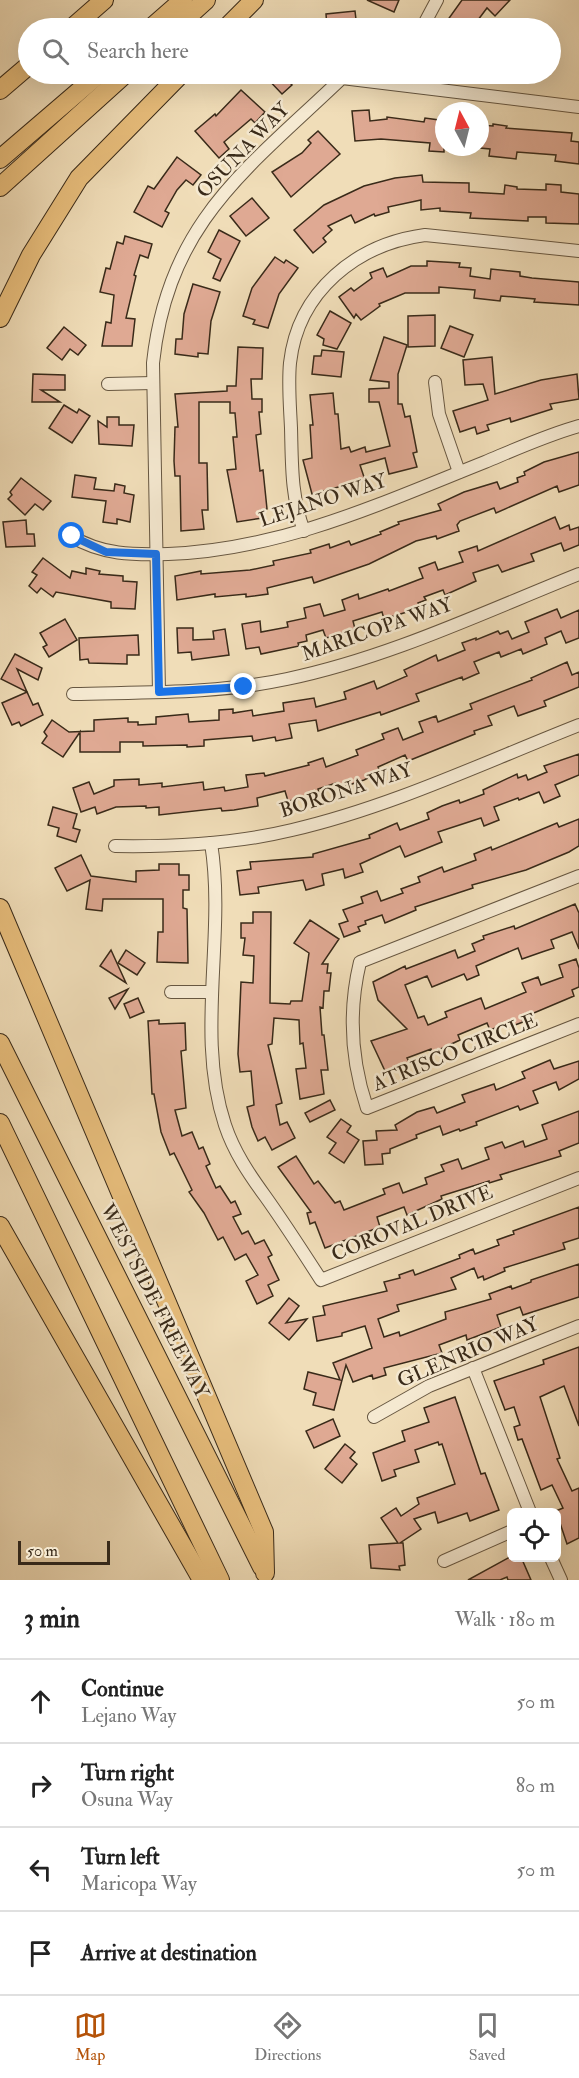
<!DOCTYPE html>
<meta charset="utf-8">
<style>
body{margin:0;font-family:"IM FELL Double Pica",serif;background:#f6f6f6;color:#222}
.controls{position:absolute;right:18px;bottom:18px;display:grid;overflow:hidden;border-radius:9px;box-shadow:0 6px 24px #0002}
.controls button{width:54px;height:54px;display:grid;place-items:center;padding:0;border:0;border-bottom:2px solid #e0e0e0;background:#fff;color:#222;font:30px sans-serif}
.compass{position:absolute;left:435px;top:102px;width:54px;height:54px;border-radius:50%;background:#fff;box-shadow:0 6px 24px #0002;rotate:353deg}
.scale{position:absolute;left:18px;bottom:15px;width:92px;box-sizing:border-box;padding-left:6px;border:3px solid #392a19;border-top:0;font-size:16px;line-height:21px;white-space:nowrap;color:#392a19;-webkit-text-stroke:4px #f5e9d1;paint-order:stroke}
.stop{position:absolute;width:18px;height:18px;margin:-14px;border:4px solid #1a73e8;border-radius:50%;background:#fff}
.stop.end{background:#1a73e8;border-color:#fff;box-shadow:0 2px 6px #0008}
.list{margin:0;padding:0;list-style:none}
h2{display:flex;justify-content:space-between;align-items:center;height:78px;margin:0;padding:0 24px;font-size:26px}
h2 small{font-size:20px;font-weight:400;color:#767676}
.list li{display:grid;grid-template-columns:39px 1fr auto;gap:18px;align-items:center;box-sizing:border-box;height:84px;padding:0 24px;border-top:2px solid #e0e0e0}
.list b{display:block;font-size:22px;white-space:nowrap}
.list p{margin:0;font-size:20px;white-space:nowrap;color:#767676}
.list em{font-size:20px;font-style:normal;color:#767676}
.icon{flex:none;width:33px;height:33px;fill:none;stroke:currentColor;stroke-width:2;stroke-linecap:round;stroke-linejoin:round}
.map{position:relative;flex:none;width:579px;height:1580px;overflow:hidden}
.search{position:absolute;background:#fff;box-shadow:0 6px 24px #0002;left:18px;right:18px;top:18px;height:66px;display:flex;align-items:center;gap:15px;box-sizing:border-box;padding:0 21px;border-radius:33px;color:#767676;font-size:22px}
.sheet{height:414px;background:#fff}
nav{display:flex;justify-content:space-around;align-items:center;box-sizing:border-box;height:84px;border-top:2px solid #e0e0e0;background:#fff;font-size:16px;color:#767676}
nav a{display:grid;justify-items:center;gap:3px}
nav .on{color:#b45309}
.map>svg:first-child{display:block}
</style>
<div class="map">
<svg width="579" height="1580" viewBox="0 0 579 1580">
<rect width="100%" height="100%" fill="#f0ddb8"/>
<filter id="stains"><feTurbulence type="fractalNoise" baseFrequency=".00333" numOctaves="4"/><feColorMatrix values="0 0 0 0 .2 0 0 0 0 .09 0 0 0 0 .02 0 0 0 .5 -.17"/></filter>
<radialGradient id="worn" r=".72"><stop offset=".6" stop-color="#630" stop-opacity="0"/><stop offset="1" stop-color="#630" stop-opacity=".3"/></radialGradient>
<g fill="#dfa993" stroke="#392a19" stroke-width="1.5">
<path d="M367 0H399L394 12Z"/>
<path d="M462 0H510L495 16 487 8 472 28H458L447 21Z"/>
<path d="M355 11 357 28H327L326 14Z"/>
<path d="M263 74H282L292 85 282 94Z"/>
<path d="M241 90 265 112 255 123 251 119 224 142 229 149 219 158 195 131 215 114 216 116Z"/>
<path d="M369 110 370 121 387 119V117L424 122 425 118 439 120V123L444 124V152L429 151 430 143 381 139 355 141 352 111Z"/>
<path d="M493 124 507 126 506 128 572 133 571 141 579 142V164L555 161 556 155 517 152 516 159 489 156 490 149 480 148V125L493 126Z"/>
<path d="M318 131 340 154 291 197 272 172 302 153 311 143 308 140Z"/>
<path d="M177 157 201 175 193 185 186 180 177 190 165 211 169 213 162 227 134 212 148 186 154 189Z"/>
<path d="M422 175 423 182 469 183V192L504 194 505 185 517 187V189L546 190V184L561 185V192L579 194V224L546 223V217H528V221L470 218 471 213 440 211V208L421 210V200L388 207 389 212 375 216 374 214 355 223 351 215 328 226 332 230 323 238 326 242 313 253 294 230 324 205 364 186 395 178Z"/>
<path d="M252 198 269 218 246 236 230 216Z"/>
<path d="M219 230 240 241 220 281 213 278 221 259 208 252Z"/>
<path d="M125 236 152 244 148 258 140 255 134 275 136 276 126 318 135 319 132 346H102L106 322 111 323 114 295 100 292 106 268 110 269 117 242 123 244Z"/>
<path d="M275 257 284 263 286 260 298 268 279 294 268 328 253 324 255 320 243 316 252 288Z"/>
<path d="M427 261 460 263 459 267 471 268 470 276 490 279 491 269 520 272V276L532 278 579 282V305L534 302 535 299 501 296 500 301 474 298 475 290 439 287V293H405L379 304 380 306 361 320 356 314 354 318 339 297 351 288 354 291 372 278 370 273 383 268 387 277 411 266H427Z"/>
<path d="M193 284 220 292 211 321 208 354 198 353V357L175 354 176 339H182L184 314Z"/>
<path d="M330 311 351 323 337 349 323 345 324 339 317 335Z"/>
<path d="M435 315V346L408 347V316Z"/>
<path d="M450 326 473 335 464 357 441 348Z"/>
<path d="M64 327 86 345 78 355 70 349 62 360 47 348Z"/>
<path d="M384 337 407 345 398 374V404H402L405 417 410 416 417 452 413 453 417 467 389 474 385 458 360 465 365 480 312 494 303 460 312 458 310 425H313L310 395 333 393 335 414H338L341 449 349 447 351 452 365 447 366 452 390 446 379 402H369V389L389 388V382L370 380Z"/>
<path d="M238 347 263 348 262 379H251L252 399H262V412H259L261 434 256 435 260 471 263 470 267 509 261 510 262 518 237 522 227 470 236 469 233 437H237L235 413H230V402H199V463H207L208 510H202L204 529 181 531 180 476H175L174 461 175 427H178L175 394 227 391V386H236Z"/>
<path d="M322 350 344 352 341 377 312 374 314 356H321Z"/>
<path d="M492 357 495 394 541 380 577 374 579 399 550 404 552 409 511 422 510 418 487 425 489 430 477 434 475 427 460 432 453 411 488 400 483 384 465 385 463 360Z"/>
<path d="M33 374 65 375V390H41L60 402H32Z"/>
<path d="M64 405 77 413 79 409 90 416 72 443 49 428Z"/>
<path d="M107 417H119V425H134L132 446 99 444 98 421 107 427Z"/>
<path d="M579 452V485L559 492 557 486 496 513 494 508 460 521 457 525 459 531 437 539 436 536 416 541 369 564 314 583 312 577 267 588 268 594 246 597V594L215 597V594L177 600 175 576 201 571V574L250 570 274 565 273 561 311 553 310 550 329 544 330 548 349 541 351 545 381 534 380 532 399 524 398 522 441 510 438 504 464 492 497 482 500 489 518 482 517 478 525 475 524 472 544 462Z"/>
<path d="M75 475 96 478 94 489 114 491 115 484 125 486 124 493 134 495 130 522 117 519V524L103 522 106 501 72 497Z"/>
<path d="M21 478 51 501 43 510 35 504 25 515 8 499 12 495 10 492Z"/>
<path d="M555 517 560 529 569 525 570 530 579 527V545L564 551 561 543 531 554 534 561 522 565 502 572 498 565 473 573 476 581 445 595 443 590 424 597 426 600 418 603 420 608 384 619 382 612 353 621 355 629 343 633 326 638 323 630 306 635 307 641 298 643 299 646 261 654 259 647 246 649 242 624 260 621 261 632 288 627 287 622 306 618 304 608 320 604 324 616 345 610 342 600 358 594 359 599 388 589 389 591 423 578 419 568 435 562 438 570 463 562 459 552 477 546 478 551Z"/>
<path d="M26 520 27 534H34L35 546 6 547 3 522Z"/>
<path d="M43 558 70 578 72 571 86 574V568L100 571 99 574 123 576V581L137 582 135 609 111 608V602L56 592 53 597 41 588 37 593 29 586 37 575 32 572Z"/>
<path d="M557 609 561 618 579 610V638L566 643 561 631 545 638 547 644 523 654 521 649 501 657 499 652 474 662 479 673 463 680 462 677 416 694 419 701 381 715 380 712 318 731 316 720 289 724 292 738 276 741 275 737 253 741 252 736 204 740V746L187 747V745L143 746V742H120V752H80V732L63 757 42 743 47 736 44 732 52 720 69 732 94 731V720L128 718V722H138V725L156 724V717L188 714 189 722 219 720V710L233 709V713L252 710 253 716 284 711 283 703 314 698 316 707 346 699 344 692 374 681 377 689 407 676 404 670 436 655 438 661 465 650 462 643 476 638V640L498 631 500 634 508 631 512 639 529 632 525 622Z"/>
<path d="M65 619 77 640 49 657 43 647 47 645 40 633Z"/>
<path d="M177 628H193V640L214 639 213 631 225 629 229 655 192 660 191 652 178 653Z"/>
<path d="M138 635 139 655H127V664L89 663 88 659 80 660 79 638Z"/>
<path d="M15 654 42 668 38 680 17 669 27 692 1 679Z"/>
<path d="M567 662 572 675 579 672V687L544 701 546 706 518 716 514 706 488 716 492 725 474 731 475 734 408 761 405 755 378 767 380 772 364 780 346 786 345 783 337 786 336 783 318 789 319 794 307 798 288 801 285 791 257 798 258 806 234 810 222 811 221 808 159 815V807L146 808V806L116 807 97 814 95 807 81 812 73 788 89 782 94 794 114 786V780L139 779V785L162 783V787L203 782 204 790 224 787 225 791 248 787 246 775 264 773 265 776 309 765 308 763 323 758 326 767 358 755 356 750 384 739 382 734 398 728 403 740 423 732 419 722 436 716 438 722 472 709 470 704 532 680 531 678Z"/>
<path d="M27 692 33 705 38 703 43 715 21 726 19 722 12 725 2 703Z"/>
<path d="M579 754V775L555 785 560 796 544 803 539 792 519 800 518 798 494 807 499 820 484 826 481 818 438 832 442 842 405 857 400 846 360 864 363 872 345 878 343 869 322 874 324 885 306 890 303 880 258 887 259 893 240 895 237 871 251 869 250 862 313 857V854L370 838 369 835 397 823 400 830 429 819 427 813 442 806 459 800 460 803 484 794 483 790 517 774 518 778 526 775 528 780 547 772 544 766Z"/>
<path d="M53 807 77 814 73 828 80 830 76 842 57 836 59 828 48 825Z"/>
<path d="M579 819V846L569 852 526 870 472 885 473 888 415 907 416 910 385 923 382 915 365 921 366 924 358 927 360 931 344 937 339 924 348 921 343 910 363 903 361 897 377 891 381 901 403 893 401 889 420 882 418 877 442 867 444 872 476 860 474 854 491 847 492 850 557 823 559 827Z"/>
<path d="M81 855 91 876 136 882V871L159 870V864H179V875H189V890H183V908L187 909 188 963 157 962 158 932H163V899H103L102 911 86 909 90 880 67 891 55 868Z"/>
<path d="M575 904 579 913V949L572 932 551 940 554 948 542 952 522 959 518 948 476 966 479 975 467 980 464 974 432 987 427 976 405 985 418 1018 424 1016 428 1025 447 1017 445 1012 481 998 485 1009 526 992 522 983 538 977 541 985 563 977 559 965 576 959 579 968V987L572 990 574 996 522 1018 523 1022 507 1028 506 1024 490 1030 487 1023 458 1035 460 1040 432 1053 431 1049 407 1058 410 1064 386 1073 371 1041 407 1029 378 1000 373 982 405 966 406 969 455 950 458 958 475 951 472 944 484 939 483 936 514 926 515 929Z"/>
<path d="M253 912H271L270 1003 290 1004 291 1001H302L309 953 294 943 310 920 339 939 322 964H328L327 973H331L329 991H324L323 1008 320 1007 322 1035H324L328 1070H321L324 1094 300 1099 296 1069 306 1068 303 1043 300 1044 299 1020 274 1018 272 1044 268 1045 282 1103 276 1105 280 1125 287 1122 295 1138 272 1150 265 1137 258 1141 252 1127 247 1107 254 1105 251 1071 240 1072 238 1054 241 982 253 983 254 956 243 955 245 938H241V923H253Z"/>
<path d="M111 950 126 983 100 966Z"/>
<path d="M126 950 145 963 137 975 118 963Z"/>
<path d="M128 989 115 1009 109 998Z"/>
<path d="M138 998 144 1012 130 1018 124 1004Z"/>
<path d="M159 1020V1024L185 1023 186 1050 181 1051 186 1108 175 1110 182 1136 192 1132 199 1149 203 1147 210 1164 206 1166 216 1188 220 1186 231 1203 235 1201 241 1214 233 1217 242 1234 248 1231 255 1244 264 1240 272 1255 268 1257 279 1280 268 1285 273 1296 257 1304 246 1281 258 1275 246 1254 235 1260 223 1237 218 1240 204 1213 189 1192 192 1190 174 1153 170 1155 161 1132 154 1094H152L148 1021Z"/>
<path d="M550 1060 554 1069 579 1061V1079L559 1090 556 1082 533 1091 538 1103 520 1110 518 1106 476 1122 477 1125 460 1131 459 1129 443 1135 440 1126 416 1135 417 1138 390 1149V1153L382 1154 383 1164 365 1165 363 1141 377 1140 376 1131 397 1130 395 1125 417 1112 434 1107 437 1113 465 1102 462 1095 494 1084 496 1090 525 1078 522 1072Z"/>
<path d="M330 1100 335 1110 310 1122 305 1113Z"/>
<path d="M579 1111V1143L559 1151 561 1156 500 1175 502 1179 489 1183V1181L441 1196 442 1199 407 1215 404 1207 377 1217 380 1227 325 1248 315 1222 310 1224 307 1213 311 1212 278 1167 296 1156 314 1184 318 1181 335 1203 340 1201 344 1210 385 1194 383 1189 399 1183 403 1193 427 1184 425 1178 444 1171 441 1165 458 1159 462 1169 489 1159 485 1148 502 1142 505 1148 523 1141 525 1147 547 1139 542 1125Z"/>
<path d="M341 1119 351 1126 347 1132 359 1140 344 1163 329 1153 336 1143 327 1137Z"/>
<path d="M579 1207V1238L563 1243 565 1249 504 1268 505 1271 484 1280 483 1276 478 1278 474 1268 451 1278 456 1289 397 1305 399 1311 378 1319 384 1337 399 1332 400 1336 446 1319 445 1312 491 1299 489 1294 511 1286 512 1289 531 1282V1280L579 1264V1297L523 1315 520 1307 497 1315 501 1327 467 1340 466 1335 439 1345 442 1353 384 1368 386 1375 373 1379 372 1375 353 1382 346 1365 334 1410 313 1405 316 1393 304 1389 308 1372 340 1380 333 1363 372 1348 365 1326 342 1333V1336L317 1341 313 1317 325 1315 323 1306 387 1291 384 1282 400 1278 399 1275 413 1270 415 1275 460 1258 459 1255 473 1249 475 1254 499 1245 497 1240 514 1234 513 1231Z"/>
<path d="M289 1298 299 1306 286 1323 307 1319 289 1340 269 1323Z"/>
<path d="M579 1347V1426L564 1386 540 1397 560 1458 557 1459 572 1491 579 1488V1538L567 1544 556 1511 563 1508 552 1485 541 1490 522 1439 518 1440 514 1427 520 1425 514 1407 505 1410 494 1381 544 1364 543 1360Z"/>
<path d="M455 1397 481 1474 485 1473 499 1510 470 1521 467 1513 438 1523 435 1512 414 1519 421 1529 400 1543H403L405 1565 399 1566 400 1570 371 1568 369 1545 398 1543 381 1518 396 1508 401 1516 419 1504 417 1498 455 1484 442 1444 439 1445 438 1442 415 1450 419 1462 394 1470 396 1476 382 1481 373 1453 405 1441 402 1431 429 1422 424 1408Z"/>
<path d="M333 1419 340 1436 314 1448 306 1431Z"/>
<path d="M345 1444 355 1452 350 1458 357 1464 342 1483 325 1469Z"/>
<path d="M510 1557H521L531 1580H508L507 1577 500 1580H468Z"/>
</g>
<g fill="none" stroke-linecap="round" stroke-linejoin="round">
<g stroke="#675741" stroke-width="14">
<g id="minor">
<path d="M422 28 437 0"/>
<path d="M411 86 413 74"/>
<path d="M435 382 439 414 459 472"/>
<path d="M108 384 153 383"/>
<path d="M304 531C291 497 292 464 291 428 290 406 288 384 290 363 298 291 357 244 425 235L579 251"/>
<path d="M71 536C102 555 133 555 168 554 281 550 382 503 485 462 516 449 547 435 579 426"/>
<path d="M159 692 153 363C168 222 247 169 342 78L579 107"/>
<path d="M73 694C144 692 217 694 287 679 388 658 484 612 579 574"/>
<path d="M211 843C226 936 195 1034 225 1125 234 1152 249 1174 265 1196 285 1224 303 1252 321 1280L579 1178"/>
<path d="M115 846C175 847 234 844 292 830 391 807 485 762 579 725"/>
<path d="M579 876 360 962C348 1012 351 1060 367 1108L579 1024"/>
<path d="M171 992H210"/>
<path d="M473 1368 530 1512"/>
<path d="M374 1417 429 1386 579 1326"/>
<path d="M551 1558 561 1580"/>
<path d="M444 1561 512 1531"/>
</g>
</g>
<g stroke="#392a19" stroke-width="20">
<g id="highway">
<path d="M72 28 104 0"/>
<path d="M151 28 183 0"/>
<path d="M175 28 206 0"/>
<path d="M226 28 254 0"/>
<path d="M0 90 28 66"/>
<path d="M0 159 99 74"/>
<path d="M0 187 125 74"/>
<path d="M0 318 31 255 79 178 181 74"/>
<path d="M0 908 264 1532 265 1573"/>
<path d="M0 1043 262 1567"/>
<path d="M0 1123 220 1580"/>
<path d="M0 1226 202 1580"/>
</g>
</g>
<use href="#minor" stroke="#f5e9d1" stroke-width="12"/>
<use href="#highway" stroke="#e8be7c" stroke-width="18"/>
</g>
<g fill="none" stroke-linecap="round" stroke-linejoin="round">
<path stroke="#1a73e8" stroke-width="8" d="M72 536 106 552 156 554 159 692 244 687"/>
</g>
<g text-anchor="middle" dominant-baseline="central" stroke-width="5" stroke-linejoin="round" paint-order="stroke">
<g font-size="20" fill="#392a19" stroke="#f5e9d1">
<text transform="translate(243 150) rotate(-46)">OSUNA WAY</text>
<text transform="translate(323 500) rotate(-18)">LEJANO WAY</text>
<text transform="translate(377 629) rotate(-19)">MARICOPA WAY</text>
<text transform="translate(346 790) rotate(-18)">BORONA WAY</text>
<text transform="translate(455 1052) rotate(-22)">ATRISCO CIRCLE</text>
<text transform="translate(412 1223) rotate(-22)">COROVAL DRIVE</text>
<text transform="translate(155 1301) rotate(63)">WESTSIDE FREEWAY</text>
<text transform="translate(468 1352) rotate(-23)">GLENRIO WAY</text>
</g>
</g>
<rect width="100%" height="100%" filter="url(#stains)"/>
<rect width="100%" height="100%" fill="url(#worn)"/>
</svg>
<div class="controls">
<button><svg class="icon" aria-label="locate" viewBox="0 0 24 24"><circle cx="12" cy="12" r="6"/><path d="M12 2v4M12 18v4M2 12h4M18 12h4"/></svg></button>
</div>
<svg class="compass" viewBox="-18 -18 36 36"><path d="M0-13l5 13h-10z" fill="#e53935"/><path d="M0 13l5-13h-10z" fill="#767676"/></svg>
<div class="scale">50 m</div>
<div class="stop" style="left:72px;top:536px"></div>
<div class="stop end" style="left:244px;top:687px"></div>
<div class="search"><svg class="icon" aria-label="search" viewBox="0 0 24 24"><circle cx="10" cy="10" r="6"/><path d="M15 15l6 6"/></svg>Search here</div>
</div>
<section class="sheet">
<h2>3 min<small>Walk · 180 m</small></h2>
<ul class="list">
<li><svg class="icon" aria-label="ahead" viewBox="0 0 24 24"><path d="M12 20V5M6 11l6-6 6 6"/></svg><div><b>Continue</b><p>Lejano Way</p></div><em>50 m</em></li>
<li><svg class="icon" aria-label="right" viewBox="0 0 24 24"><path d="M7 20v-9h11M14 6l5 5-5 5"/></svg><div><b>Turn right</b><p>Osuna Way</p></div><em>80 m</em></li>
<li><svg class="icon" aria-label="left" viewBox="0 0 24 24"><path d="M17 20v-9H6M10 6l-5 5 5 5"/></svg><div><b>Turn left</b><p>Maricopa Way</p></div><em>50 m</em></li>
<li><svg class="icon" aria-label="arrive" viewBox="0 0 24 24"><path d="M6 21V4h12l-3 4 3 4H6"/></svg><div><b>Arrive at destination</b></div></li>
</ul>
</section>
<nav>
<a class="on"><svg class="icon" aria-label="map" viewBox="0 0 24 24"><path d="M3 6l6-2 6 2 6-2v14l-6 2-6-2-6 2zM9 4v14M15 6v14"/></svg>Map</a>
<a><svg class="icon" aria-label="directions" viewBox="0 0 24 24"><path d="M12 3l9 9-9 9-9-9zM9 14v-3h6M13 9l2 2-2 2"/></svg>Directions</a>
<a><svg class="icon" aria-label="saved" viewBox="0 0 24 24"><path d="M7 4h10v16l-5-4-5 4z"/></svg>Saved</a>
</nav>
